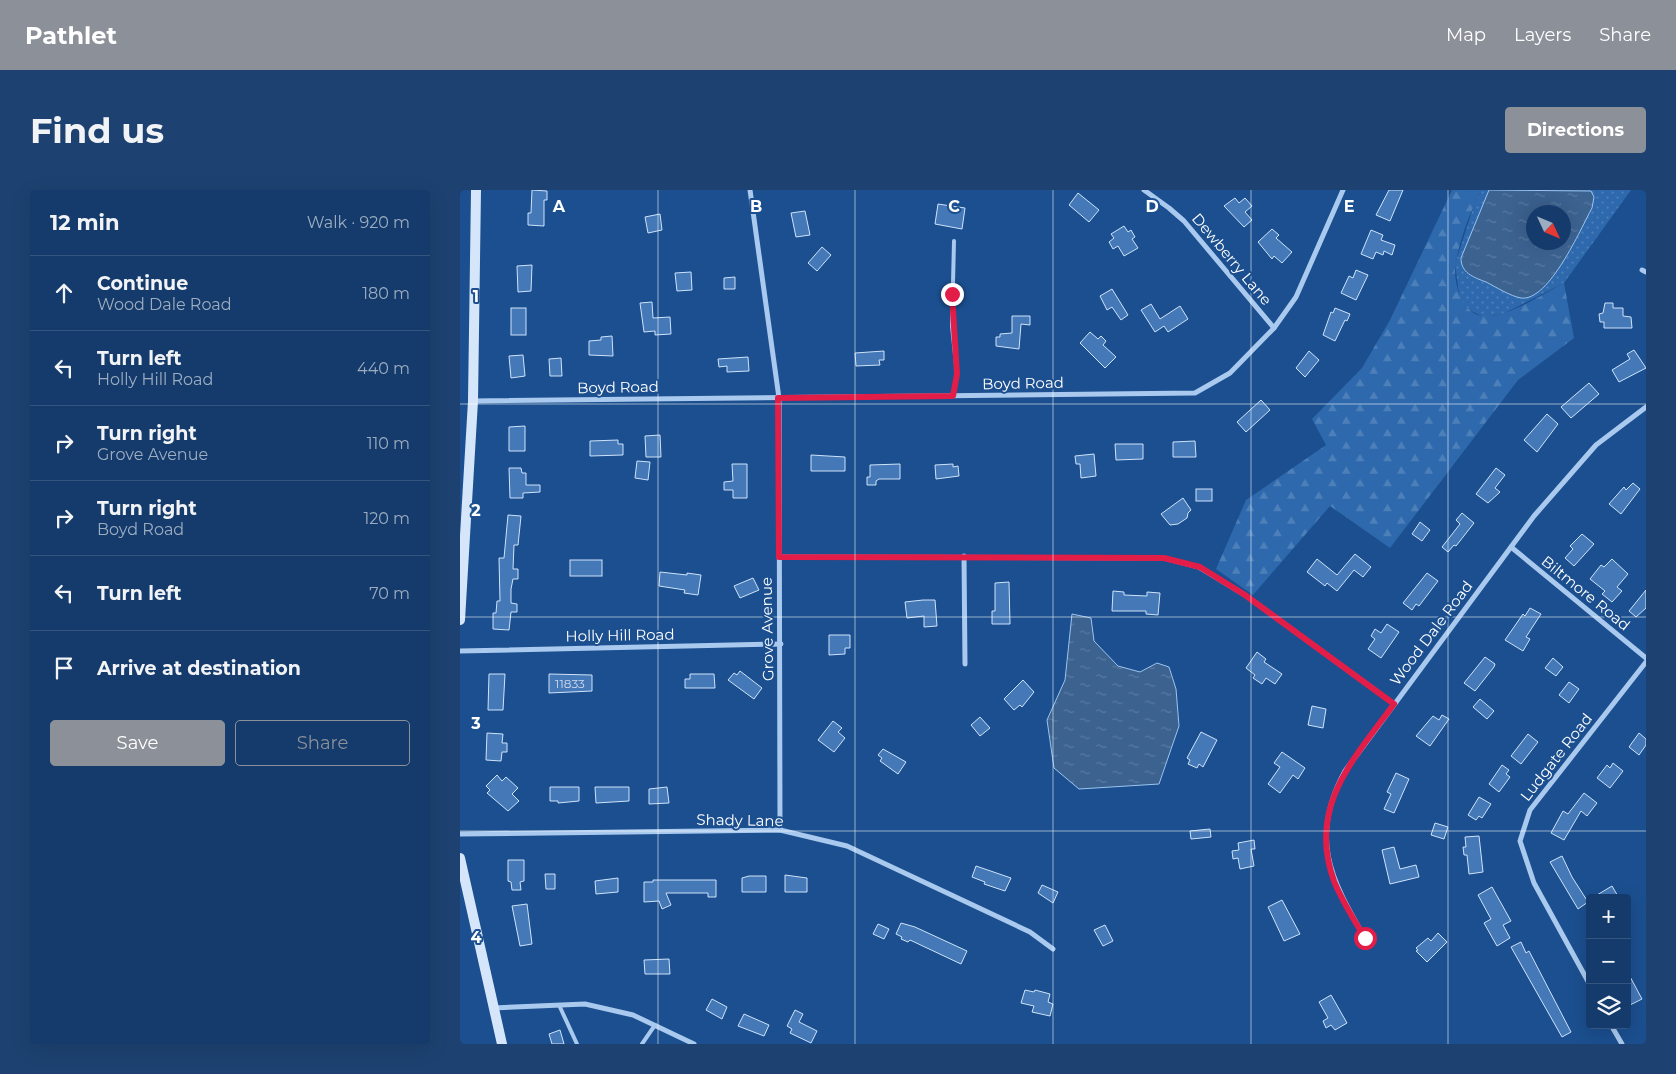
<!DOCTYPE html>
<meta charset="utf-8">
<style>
body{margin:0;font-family:Montserrat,sans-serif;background:#1d4271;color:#f1f3f6}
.controls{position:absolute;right:15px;bottom:15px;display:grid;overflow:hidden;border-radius:5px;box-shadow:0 5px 20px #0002}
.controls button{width:45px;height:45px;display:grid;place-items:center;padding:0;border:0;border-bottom:1px solid #33557e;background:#143b6b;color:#f1f3f6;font:25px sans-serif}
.compass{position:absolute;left:1066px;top:15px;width:45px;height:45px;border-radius:50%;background:#143b6b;box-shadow:0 5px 20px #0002;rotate:134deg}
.stop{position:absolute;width:15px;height:15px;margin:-11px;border:4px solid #e11d48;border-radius:50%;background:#fff}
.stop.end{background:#e11d48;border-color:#fff;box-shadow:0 1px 5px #0008}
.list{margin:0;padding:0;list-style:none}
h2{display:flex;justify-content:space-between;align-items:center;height:65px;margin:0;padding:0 20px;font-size:21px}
h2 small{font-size:16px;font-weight:400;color:#9dadc1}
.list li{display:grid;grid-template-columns:32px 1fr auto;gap:15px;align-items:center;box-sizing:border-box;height:75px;padding:0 20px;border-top:1px solid #33557e}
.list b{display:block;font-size:19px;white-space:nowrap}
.list p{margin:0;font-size:16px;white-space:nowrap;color:#9dadc1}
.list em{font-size:16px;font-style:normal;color:#9dadc1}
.actions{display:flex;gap:10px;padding:15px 20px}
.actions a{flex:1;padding:11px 0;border:1px solid #8c9099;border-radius:5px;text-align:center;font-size:18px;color:#8c9099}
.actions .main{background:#8c9099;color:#fff}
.icon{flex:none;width:28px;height:28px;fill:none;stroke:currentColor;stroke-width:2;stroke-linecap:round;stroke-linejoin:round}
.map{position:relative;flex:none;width:1186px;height:854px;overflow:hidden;border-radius:5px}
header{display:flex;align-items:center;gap:30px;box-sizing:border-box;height:70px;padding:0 25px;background:#8c9099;color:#fff}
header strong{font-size:24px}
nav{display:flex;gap:28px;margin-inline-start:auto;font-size:18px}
.intro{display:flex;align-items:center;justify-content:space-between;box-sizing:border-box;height:120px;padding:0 30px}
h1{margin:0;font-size:35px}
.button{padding:12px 22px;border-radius:5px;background:#8c9099;color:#fff;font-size:18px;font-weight:700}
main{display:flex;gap:30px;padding:0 30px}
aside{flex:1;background:#143b6b;border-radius:5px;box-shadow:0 5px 20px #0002}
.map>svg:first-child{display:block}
</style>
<header>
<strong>Pathlet</strong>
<nav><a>Map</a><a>Layers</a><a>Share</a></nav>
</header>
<div class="intro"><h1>Find us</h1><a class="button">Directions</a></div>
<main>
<aside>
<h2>12 min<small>Walk · 920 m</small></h2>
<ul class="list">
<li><svg class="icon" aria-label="ahead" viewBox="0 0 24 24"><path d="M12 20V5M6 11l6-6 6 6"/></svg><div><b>Continue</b><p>Wood Dale Road</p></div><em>180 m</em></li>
<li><svg class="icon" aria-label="left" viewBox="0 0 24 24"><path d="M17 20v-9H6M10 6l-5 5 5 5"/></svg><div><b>Turn left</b><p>Holly Hill Road</p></div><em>440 m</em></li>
<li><svg class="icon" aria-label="right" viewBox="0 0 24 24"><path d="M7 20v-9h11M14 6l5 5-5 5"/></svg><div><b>Turn right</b><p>Grove Avenue</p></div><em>110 m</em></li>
<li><svg class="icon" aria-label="right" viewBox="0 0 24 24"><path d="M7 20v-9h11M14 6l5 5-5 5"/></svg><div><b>Turn right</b><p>Boyd Road</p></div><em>120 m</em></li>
<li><svg class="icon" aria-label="left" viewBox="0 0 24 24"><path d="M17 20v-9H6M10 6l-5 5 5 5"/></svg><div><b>Turn left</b></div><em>70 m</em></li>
<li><svg class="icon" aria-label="arrive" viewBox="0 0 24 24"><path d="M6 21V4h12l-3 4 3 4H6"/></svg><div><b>Arrive at destination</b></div></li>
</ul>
<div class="actions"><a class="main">Save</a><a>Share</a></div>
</aside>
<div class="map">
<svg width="1186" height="854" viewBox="0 0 1186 854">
<defs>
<pattern id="grass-dots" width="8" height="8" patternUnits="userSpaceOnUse" patternTransform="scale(1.25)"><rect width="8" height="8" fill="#2e69ad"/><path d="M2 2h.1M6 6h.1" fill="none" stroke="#4d80b9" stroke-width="1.8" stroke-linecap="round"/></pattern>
<pattern id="forest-firs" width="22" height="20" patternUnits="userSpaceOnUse" patternTransform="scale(1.25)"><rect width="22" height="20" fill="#2e69ad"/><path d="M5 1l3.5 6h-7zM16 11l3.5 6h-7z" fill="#4d80b9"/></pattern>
<pattern id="water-ripples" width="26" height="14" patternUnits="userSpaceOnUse" patternTransform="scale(1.25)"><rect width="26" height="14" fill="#3c6290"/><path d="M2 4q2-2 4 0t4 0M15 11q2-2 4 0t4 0" fill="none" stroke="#597aa1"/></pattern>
</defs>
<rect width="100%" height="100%" fill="#1b4f8f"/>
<path fill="url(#grass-dots)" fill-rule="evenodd" d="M1022 0H1171L1104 93 1043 124 1023 127 1008 119 1000 110 995 74 1014 15ZM1074 22H1104V52H1074Z"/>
<path fill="url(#forest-firs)" d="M992 0H1022C1010 21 1001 47 996 71 992 90 1001 125 1024 126 1047 128 1083 104 1104 93L1114 148 1058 190 930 358 870 316 793 405 756 379 786 310 866 255 852 229 902 178 930 130Z"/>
<g fill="url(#water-ripples)" stroke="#9cc4f0" fill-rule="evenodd">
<path d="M1029 0 1131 1 1134 7 1132 18C1121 38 1089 112 1061 108 1050 106 1036 97 1026 92 1013 87 1001 83 1001 68ZM1074 22H1104V52H1074Z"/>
<path d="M612 424 631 428 634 451 658 476 680 482 697 473 709 477 716 499 719 536 699 594 619 599 594 578 587 530 605 490Z"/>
</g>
<g fill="#4478b7" stroke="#cfe3fa">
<path d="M72 0 87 1V10H84V36L68 35V23H71Z"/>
<path d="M929 0H943L930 31 916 25Z"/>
<path d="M618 3 639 20 629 32 609 15Z"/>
<path d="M775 8 779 13 785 8 792 16 785 22 792 30 784 37 764 16Z"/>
<path d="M478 14 505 18 502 39 475 34Z"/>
<path d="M345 21 350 45 336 47 331 23Z"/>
<path d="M200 24 202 40 188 43 185 27Z"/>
<path d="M664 36 668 42 671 40 675 47 672 49 678 58 664 66 658 56 653 59 649 52 654 48 651 44Z"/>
<path d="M812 39 819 45 816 48 832 62 822 73 814 66 812 69 798 52Z"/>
<path d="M911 40 923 45 921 50 935 55 932 65 924 61 923 65 916 62 913 69 901 64Z"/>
<path d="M362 57 371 65 357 81 348 73Z"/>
<path d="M72 75 71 101 58 102 57 76Z"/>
<path d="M896 80 908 85 896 110 881 103 889 86 893 88Z"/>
<path d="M231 82 232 100 217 101 215 83Z"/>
<path d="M275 87V99H264V88Z"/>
<path d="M652 99 668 125 661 130 652 117 647 120 640 106Z"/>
<path d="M192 112 193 128 210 127 211 144 195 145V141L184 142 180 113Z"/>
<path d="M1145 113H1153V118H1163V126L1171 127 1172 138H1144V132H1140L1139 124 1143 123Z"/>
<path d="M691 114 700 129 720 116 728 129 708 142 704 136 695 142 681 120Z"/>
<rect x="51" y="118" width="15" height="27"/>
<path d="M875 118 890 124 887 131 885 130 875 151 863 145 871 122 873 123Z"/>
<path d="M552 126H570V135L561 134 559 159 536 156V147H540V144L552 143Z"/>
<path d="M630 142 638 149 641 146 646 151 643 155 656 167 645 178 620 153Z"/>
<path d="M152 146 153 166 129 165V151L141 150V147Z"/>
<path d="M1174 160 1186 178 1159 192 1152 180 1170 169 1167 164Z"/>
<path d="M424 161V170H419L420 175 396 176 395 163Z"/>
<path d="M849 161 859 170 845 187 836 178Z"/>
<path d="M63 165 65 186 51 188 49 166Z"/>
<path d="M288 167 289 181 267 182V176L259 177 258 169Z"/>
<path d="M101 168 102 186H90L89 169Z"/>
<path d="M1129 193 1139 204 1111 228 1101 217Z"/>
<path d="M801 210 810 220 786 242 777 232Z"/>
<path d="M1087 224 1098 234 1077 262 1064 250Z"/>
<path d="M65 236V261H49V237Z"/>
<path d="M200 245 201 267H186L185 246Z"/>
<path d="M158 250V254H163V265L130 266V251Z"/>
<path d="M735 251 736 267H713V252Z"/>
<path d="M655 254H683V269L656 270Z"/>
<path d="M634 264 636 286 621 288 620 274H616L615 266Z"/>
<path d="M351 265 385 267V281H351Z"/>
<path d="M177 271 190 272 188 290 175 288Z"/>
<path d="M272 274H287V308H273V300H264V292L273 291Z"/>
<path d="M440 274V289H419L416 291V295H407V287H410V275Z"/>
<path d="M493 274V277L498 276 499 286 476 289 475 275Z"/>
<path d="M49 278H61L62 283H66V295H80V302L63 303V308H50Z"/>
<path d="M1036 278 1045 285 1035 298 1040 302 1028 313 1016 304Z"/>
<path d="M1173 293 1180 299 1161 324 1149 314 1164 297 1166 300Z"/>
<rect x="736" y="299" width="16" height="12"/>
<path d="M723 308 731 320 728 323 727 328 718 334 710 335 701 324Z"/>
<path d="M1002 323 1014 333 996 356 994 355 988 362 982 357 1000 334 996 330Z"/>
<path d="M48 325 61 326 58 355H54L53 379H58V389H53L51 399V413L57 414V422H51L49 440 33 439V423H36L37 411H40L39 368H44Z"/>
<path d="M960 332 970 340 962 351 952 344Z"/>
<path d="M1122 344 1134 354 1114 376 1105 368 1113 359 1110 356Z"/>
<path d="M895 364 911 377 903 387 894 380 877 401 867 393 865 396 847 382 857 369 877 385Z"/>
<path d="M1152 369 1168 384 1157 397 1162 401 1152 412 1142 404 1145 401 1130 389 1141 375 1144 377Z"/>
<rect x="110" y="370" width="32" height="16"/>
<path d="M200 382 227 385V383L241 385 238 405 224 403 225 400 199 396Z"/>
<path d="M967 383 978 391 959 416 956 414 952 420 943 413Z"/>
<path d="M293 388 299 400 280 408 274 396Z"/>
<path d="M549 392 550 434H532V421H535V393Z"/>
<path d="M1186 400V418L1176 427 1169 421Z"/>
<path d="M653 401 664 402V405L687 406V402L700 403 698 425 686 424V421H652Z"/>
<path d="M463 410H475L477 436 464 437V426L447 428 445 412Z"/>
<path d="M1070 418 1081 424 1066 447 1070 449 1063 461 1045 450 1063 424 1065 426Z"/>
<path d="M927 434 939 442 921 468 908 459 915 449 911 446 915 439 921 443Z"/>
<path d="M369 445H390V458H385V464L369 465Z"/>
<path d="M797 462 806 469 804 472 822 484 815 494 806 488 802 494 793 488 795 485 786 478Z"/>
<path d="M1025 467 1035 474 1034 477 1015 501 1004 493Z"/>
<path d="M1093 468 1103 477 1096 486 1085 478Z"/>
<path d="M280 481 302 498 294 509 268 490 274 483 277 485Z"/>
<path d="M29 484H45L43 520H28Z"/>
<path d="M89 484 132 485V501L89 503Z"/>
<path d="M230 484H254L255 498H225V489H230Z"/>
<path d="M563 490 574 502 562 517 560 515 554 520 544 509Z"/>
<path d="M1109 492 1119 499 1109 513 1099 505Z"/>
<path d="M1020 509 1034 521 1027 529 1013 517Z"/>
<path d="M852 516 866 519 863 538 848 535Z"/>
<path d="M982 525 989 529 970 556 956 546 973 526 979 530Z"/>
<path d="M520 527 530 538 520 546 511 535Z"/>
<path d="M373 531 382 538 378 542 385 548 374 562 358 550Z"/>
<path d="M741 542 757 550 743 577 739 574 737 578 728 574 730 570 727 568Z"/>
<path d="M27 543 43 544 42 553H47V562H42L41 571 26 570Z"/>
<path d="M1179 543 1186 549V555L1179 565 1169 557Z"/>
<path d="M1068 544 1078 552 1061 574 1051 566Z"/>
<path d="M423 559 446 572 438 584 420 571 422 568 418 565Z"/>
<path d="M822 562 845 578 838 589 833 585 820 603 808 594 820 577 814 573Z"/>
<path d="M1153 573 1163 581 1150 598 1137 588 1147 575 1150 578Z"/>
<path d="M1042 575 1049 580 1046 584 1050 587 1039 602 1029 594Z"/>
<path d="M936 583 949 589 934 623 924 619 931 604 927 602Z"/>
<path d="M37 585 42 591 46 587 58 598 52 604 59 611 48 621 27 603 30 600 26 596Z"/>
<path d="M90 597H119V611L98 613V611H90Z"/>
<path d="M135 597H169V611L136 613Z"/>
<path d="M207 597 209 613 189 614V599Z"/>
<path d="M1124 603 1137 613 1127 626 1121 621 1104 650 1091 643 1103 621 1108 624Z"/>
<path d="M1019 607 1031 614 1022 628 1019 626 1016 630 1008 625Z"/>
<path d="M975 633 988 637 984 649 971 645Z"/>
<path d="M750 639 751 647 731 649 730 641Z"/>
<path d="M1019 646 1023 682 1009 684 1007 665H1004L1003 657H1006L1005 647Z"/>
<path d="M794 650 795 659H791L794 676 780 679 778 668 773 669 772 661 779 660 778 653Z"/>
<path d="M934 657 940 679 956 675 959 687 930 694 922 660Z"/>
<path d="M1102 666 1112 687 1128 712 1118 719 1090 672Z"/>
<path d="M48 670H64V691L60 692 61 700H52L51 692 48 691Z"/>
<path d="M516 676 551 688 545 701 524 694 525 692 512 687Z"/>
<path d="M85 684H95V699H86Z"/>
<path d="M325 685 347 688V702H325Z"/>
<path d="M289 686H306V702H282V688Z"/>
<path d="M158 688V702L136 704 135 691Z"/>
<path d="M193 690H256V707H248V703H206L211 715 202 719 199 711 184 712V692H193Z"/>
<path d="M582 695 598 702 593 713 578 703Z"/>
<path d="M1152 696 1159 708H1132Z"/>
<path d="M1032 697 1051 731 1043 735 1050 748 1037 756 1024 733 1031 729 1018 705Z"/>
<path d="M822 710 840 744 824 751 808 717Z"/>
<path d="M67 714 72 754 60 756 52 716Z"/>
<path d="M441 733 455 737 507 761 501 774 450 750 448 752 441 749 442 747 436 744Z"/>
<path d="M418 734 429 739 424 749 413 744Z"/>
<path d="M645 735 653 751 643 756 634 740Z"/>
<path d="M978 743 987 752 967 772 956 761 958 760 956 758 968 748 971 751Z"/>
<path d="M1061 752 1066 763 1069 761 1111 842 1102 847 1051 757Z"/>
<path d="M209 769 210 784H185L184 770Z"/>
<path d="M1167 781 1182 809 1170 815 1167 809Z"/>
<path d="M565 800 574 802 575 800 590 804 588 812 593 814 590 826 572 822 574 816 561 813Z"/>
<path d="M871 805 887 833 875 840 871 835 866 838 863 831 868 828 859 812Z"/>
<path d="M252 809 267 817 262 829 246 820Z"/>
<path d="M335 820 343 824 339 832 357 841 351 853 330 843 332 839 327 836Z"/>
<path d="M284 824 309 835 304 846 278 836Z"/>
<path d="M100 840 104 854H92L89 844Z"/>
</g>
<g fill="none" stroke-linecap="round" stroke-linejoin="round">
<g stroke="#a9c9ee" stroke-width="4">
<path d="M493 206 497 184 492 136 494 51"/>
<path d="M99 815 117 854"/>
<path d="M182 854 195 835"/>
</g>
<g stroke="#a9c9ee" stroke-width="5">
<path d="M290 0 319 208 320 640"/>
<path d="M684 0 709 18 724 31 814 138"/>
<path d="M1182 80 1186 82"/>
<path d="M13 211 735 203 770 183 814 138 836 107 883 0"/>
<path d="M1051 357 1186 468"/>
<path d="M504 366 505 474"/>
<path d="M319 367 704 368 739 377 785 405 934 514"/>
<path d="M0 461 321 454"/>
<path d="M0 644 320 640 387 656 570 742 593 759"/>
<path d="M905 748C870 688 849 647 885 581L1074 326 1136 255 1186 217"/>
<path d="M1130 795 1074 693 1060 651 1070 620 1186 472"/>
<path d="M33 818 125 814 173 825 234 854"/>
<path d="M1151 835 1162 854"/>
</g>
<g stroke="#d6e6fa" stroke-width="10">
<path d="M0 430 13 211 16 0"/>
<path d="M0 668 42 854"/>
</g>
</g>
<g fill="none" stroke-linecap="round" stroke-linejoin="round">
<path stroke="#e11d48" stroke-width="6" d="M492 104 497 184 493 206 318 208 319 367 704 368 740 377 785 405 934 514C893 570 847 617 874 691 882 711 894 730 905 748"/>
</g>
<path fill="none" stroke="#fff" stroke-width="1" stroke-opacity="0.55" d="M198 0V854M395 0V854M593 0V854M791 0V854M988 0V854M0 214H1186M0 427H1186M0 641H1186"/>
<g text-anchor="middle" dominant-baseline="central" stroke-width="4" stroke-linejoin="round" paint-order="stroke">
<g font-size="12" fill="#d0dded">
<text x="110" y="493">11833</text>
</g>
<g font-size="15" fill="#fff" stroke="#1b4f8f">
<text transform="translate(772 69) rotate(50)">Dewberry Lane</text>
<text transform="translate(563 193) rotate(-1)">Boyd Road</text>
<text transform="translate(158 197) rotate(-1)">Boyd Road</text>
<text transform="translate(1126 403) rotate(39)">Biltmore Road</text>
<text transform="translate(307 439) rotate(-91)">Grove Avenue</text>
<text transform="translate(971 443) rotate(-53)">Wood Dale Road</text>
<text transform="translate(160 445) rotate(-1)">Holly Hill Road</text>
<text transform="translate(1096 567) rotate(-52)">Ludgate Road</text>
<text transform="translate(280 630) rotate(1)">Shady Lane</text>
</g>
</g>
<g font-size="16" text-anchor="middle" font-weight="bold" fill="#fff" stroke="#1b4f8f" stroke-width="4" stroke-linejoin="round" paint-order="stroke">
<text x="99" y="22">A</text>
<text x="296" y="22">B</text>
<text x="494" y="22">C</text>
<text x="692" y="22">D</text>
<text x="889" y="22">E</text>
<text x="16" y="112">1</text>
<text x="16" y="326">2</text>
<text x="16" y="539">3</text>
<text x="16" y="753">4</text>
</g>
</svg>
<div class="controls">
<button>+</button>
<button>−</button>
<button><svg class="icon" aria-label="layers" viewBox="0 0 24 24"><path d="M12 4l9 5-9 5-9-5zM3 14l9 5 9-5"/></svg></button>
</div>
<svg class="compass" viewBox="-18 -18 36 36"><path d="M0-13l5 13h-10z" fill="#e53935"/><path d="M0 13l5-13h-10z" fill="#9dadc1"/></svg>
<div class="stop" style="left:905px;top:748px"></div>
<div class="stop end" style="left:492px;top:104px"></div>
</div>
</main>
